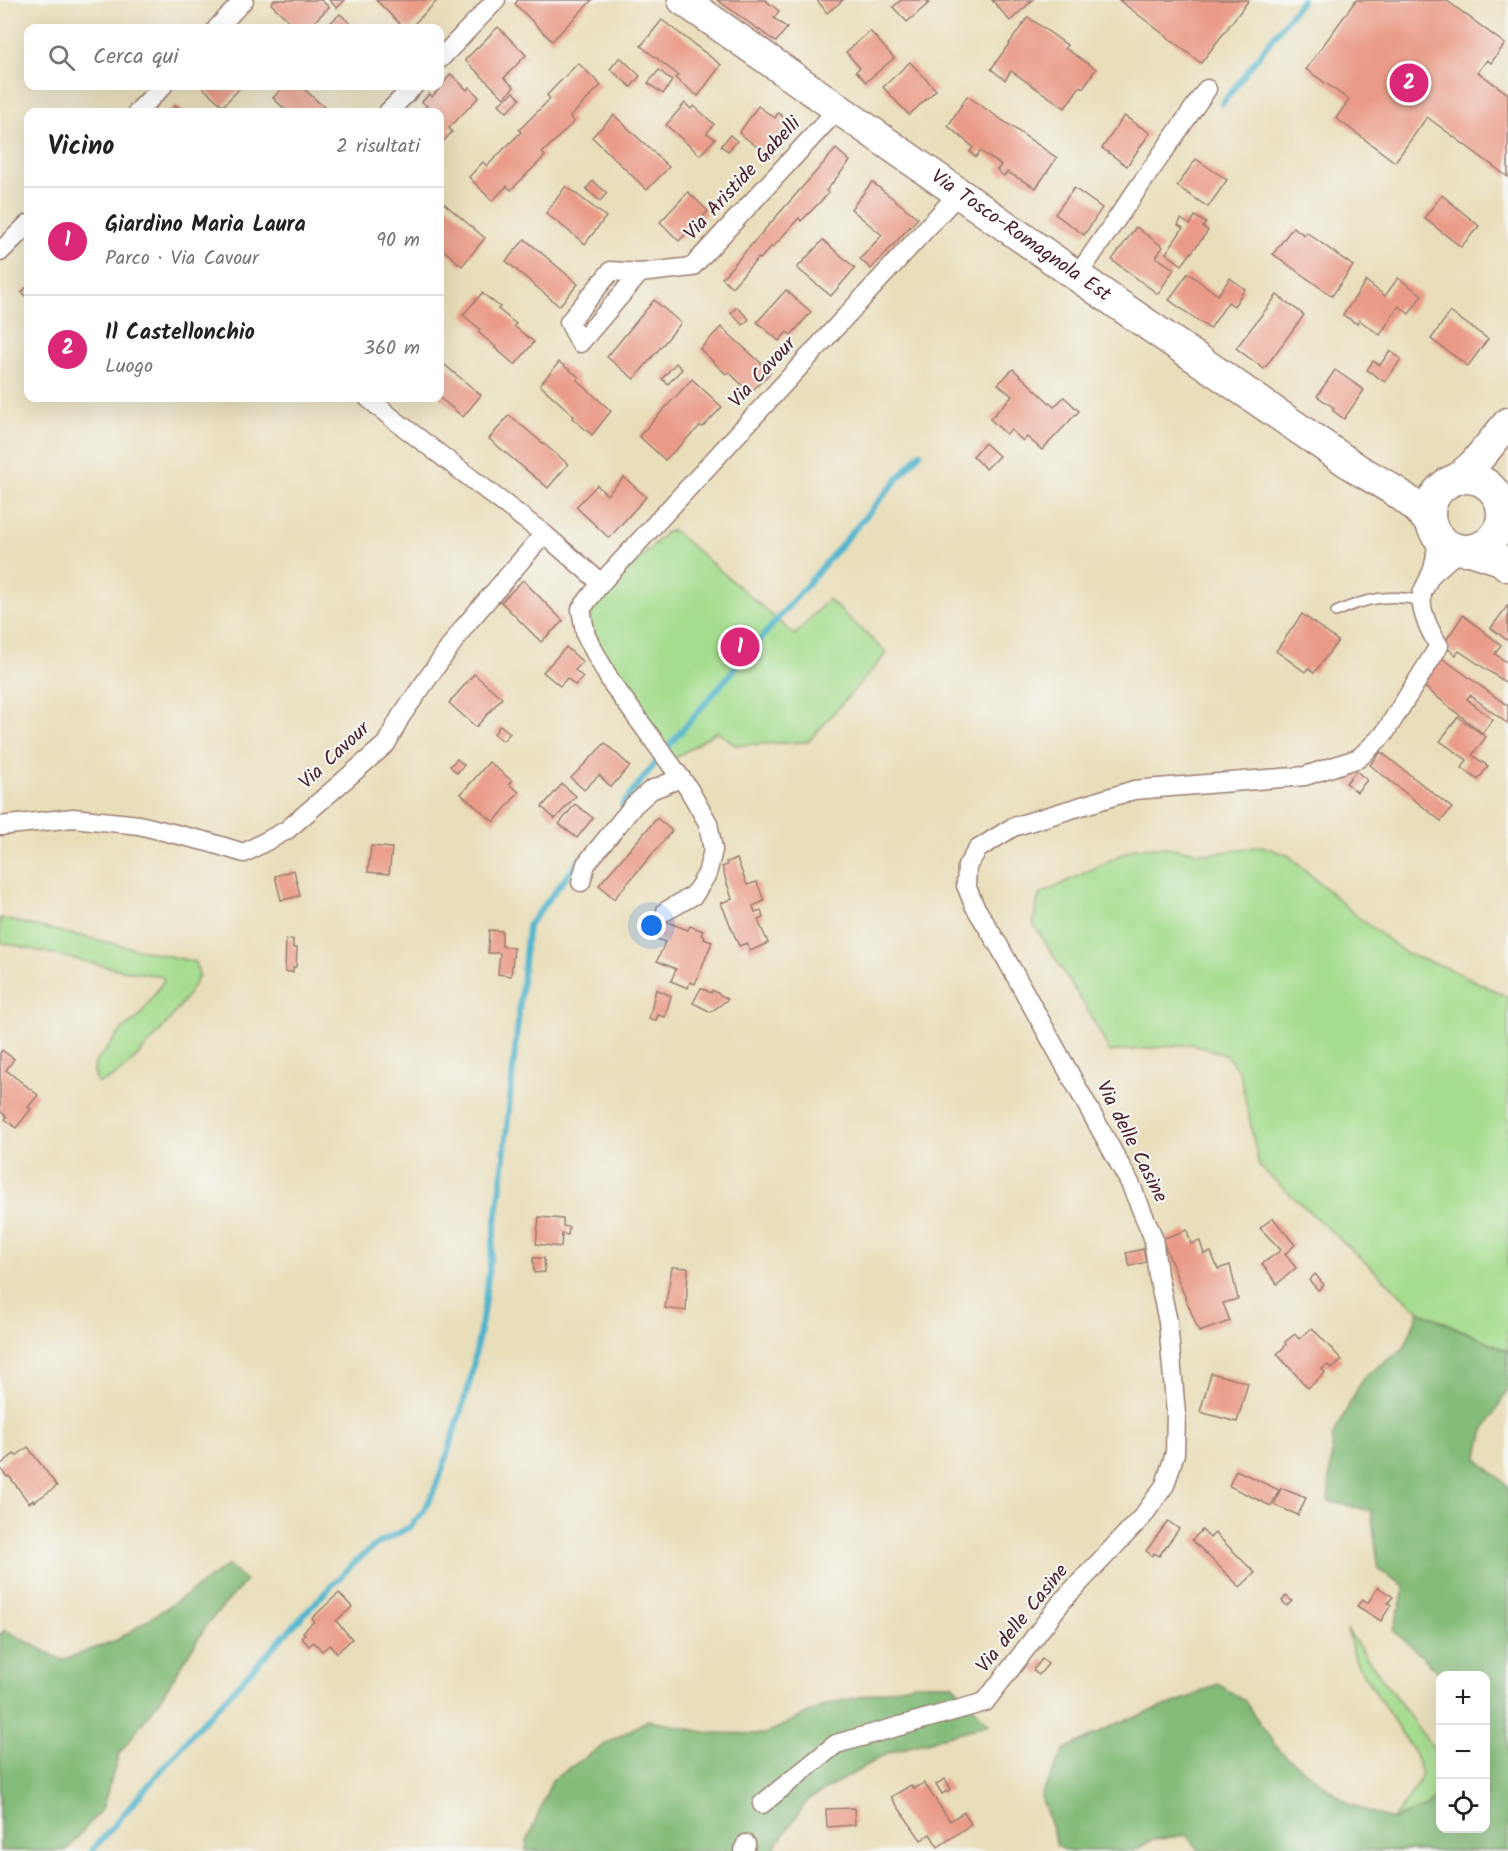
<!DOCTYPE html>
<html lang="it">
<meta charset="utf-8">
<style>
body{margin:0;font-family:Kalam,sans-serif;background:#f6f6f6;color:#222}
.controls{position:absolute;right:18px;bottom:18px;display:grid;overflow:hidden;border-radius:12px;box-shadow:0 6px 24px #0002}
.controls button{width:54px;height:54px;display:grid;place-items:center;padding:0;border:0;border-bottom:2px solid #e0e0e0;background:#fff;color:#222;font:30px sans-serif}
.you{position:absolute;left:652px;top:926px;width:21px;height:21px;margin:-15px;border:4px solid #fff;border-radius:50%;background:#1a73e8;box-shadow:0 0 0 9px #1a73e833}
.badge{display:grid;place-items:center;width:39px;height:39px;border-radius:50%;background:#db2777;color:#fff;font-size:20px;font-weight:700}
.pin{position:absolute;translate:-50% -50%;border:3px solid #fff;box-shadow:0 2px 6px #0006}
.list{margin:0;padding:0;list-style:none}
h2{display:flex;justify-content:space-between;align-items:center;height:78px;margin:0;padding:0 24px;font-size:26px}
h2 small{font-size:20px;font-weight:400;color:#767676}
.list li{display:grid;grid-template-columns:39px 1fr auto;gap:18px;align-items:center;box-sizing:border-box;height:108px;padding:0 24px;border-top:2px solid #e0e0e0}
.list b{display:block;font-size:22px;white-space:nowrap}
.list p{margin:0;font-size:20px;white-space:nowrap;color:#767676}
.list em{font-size:20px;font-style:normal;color:#767676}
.icon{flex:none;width:33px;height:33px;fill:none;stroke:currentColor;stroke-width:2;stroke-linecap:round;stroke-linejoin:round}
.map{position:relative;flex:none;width:1508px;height:1851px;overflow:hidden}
.search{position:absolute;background:#fff;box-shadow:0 6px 24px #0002;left:24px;top:24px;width:420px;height:66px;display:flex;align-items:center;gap:15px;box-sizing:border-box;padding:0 21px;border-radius:12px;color:#767676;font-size:22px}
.panel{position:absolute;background:#fff;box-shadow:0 6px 24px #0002;left:24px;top:108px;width:420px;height:294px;border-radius:12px}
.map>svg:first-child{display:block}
</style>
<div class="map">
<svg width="1508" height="1851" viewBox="0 0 1508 1851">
<rect width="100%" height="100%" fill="#f6f6f2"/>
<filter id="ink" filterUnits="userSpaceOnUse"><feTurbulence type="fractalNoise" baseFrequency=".0167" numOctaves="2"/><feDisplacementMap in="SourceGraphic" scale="12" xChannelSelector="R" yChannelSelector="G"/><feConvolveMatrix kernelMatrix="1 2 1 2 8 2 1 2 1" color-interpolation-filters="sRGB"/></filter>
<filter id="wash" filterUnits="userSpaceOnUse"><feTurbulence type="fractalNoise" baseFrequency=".008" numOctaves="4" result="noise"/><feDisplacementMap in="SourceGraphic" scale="24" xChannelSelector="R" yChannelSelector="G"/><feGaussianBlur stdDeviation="1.35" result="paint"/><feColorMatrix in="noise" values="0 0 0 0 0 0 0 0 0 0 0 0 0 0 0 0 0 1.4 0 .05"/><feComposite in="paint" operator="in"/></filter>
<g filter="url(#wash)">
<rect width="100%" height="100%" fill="#e9deba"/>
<g fill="#a5dd8e" stroke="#787e5c" stroke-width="1.5">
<path d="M673 530 795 635 828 599 887 653 808 742 735 745 717 731 673 760 594 641 589 620 594 607 665 533Z"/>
<path d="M1261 846 1288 855 1358 917 1407 954 1448 968 1508 997V1351L1419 1311 1259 1166 1240 1073 1226 1055 1193 1044 1110 1052 1090 1014 1033 923 1039 895 1135 848 1165 847 1210 854Z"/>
<path d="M0 918 195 962 199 975C189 1000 124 1082 97 1083L94 1072 95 1063 122 1030 139 1017 164 980 161 976 122 970 0 942Z"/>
<path d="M1347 1630 1437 1754 1440 1756V1793L1426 1807 1392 1820 1418 1785 1421 1774 1415 1754 1356 1662Z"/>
</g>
<g fill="#84bc79" stroke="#676e52" stroke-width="1.5">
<path d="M1419 1311 1508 1351V1385L1504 1396 1483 1433 1477 1459 1508 1486V1851H1199L1186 1835 1152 1840 1134 1851H1064L1057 1845 1041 1796 1065 1749 1116 1724 1190 1697 1218 1684 1244 1700 1279 1751 1349 1804 1392 1820 1426 1807 1440 1793V1828H1486V1733L1489 1726 1486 1718V1676L1442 1675 1394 1631 1405 1586 1379 1570 1371 1511 1328 1501 1333 1436 1363 1378 1404 1348Z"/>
<path d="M228 1565 246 1581 208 1623 159 1701 119 1754 102 1809 66 1851H0V1635L5 1630 62 1660 117 1640 182 1598Z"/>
<path d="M914 1684H952L989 1724 888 1753 808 1800 772 1851H526L527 1842 552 1780 604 1745 648 1720 709 1733 765 1734 825 1705Z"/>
</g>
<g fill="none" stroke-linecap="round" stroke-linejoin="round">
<g stroke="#4bb2ca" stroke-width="6">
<path d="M1222 104 1302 0"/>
<path d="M622 805 672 742 920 453"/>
<path d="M92 1851 199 1726 333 1584 356 1561 377 1544 410 1527 423 1512 433 1493 443 1468 470 1382 482 1320 501 1185 528 926 581 858"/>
</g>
</g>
<g id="blocks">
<g fill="#ea9b87">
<path d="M274 0H321L329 7 308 28H297L271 4Z"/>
<path d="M329 0H345L337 8Z"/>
<path d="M376 0H438L410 28H404Z"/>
<path d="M518 0H592L552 41 515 4Z"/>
<path d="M717 0H765L779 11 774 18 787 28 776 42Z"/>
<path d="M817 0H843L827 13Z"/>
<path d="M901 0H926L929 3 907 22 893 7Z"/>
<path d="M992 0H1033L1010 21Z"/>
<path d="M1119 0H1249L1201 63Z"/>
<path d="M1356 0H1446L1505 44 1491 63 1487 60 1478 72 1508 94V177L1427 117 1395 162 1336 118 1349 100 1306 69Z"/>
<path d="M340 14 355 28H325Z"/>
<path d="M1028 17 1067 45 1065 48 1096 69 1083 88 1080 86 1065 108 1011 71 1005 80 991 69Z"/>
<path d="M662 20 721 65 698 96 675 78 678 75 641 46Z"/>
<path d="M498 27 526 55 504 78 514 87 504 98 465 60Z"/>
<path d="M870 31 894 58 866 82 856 71 860 68 846 52Z"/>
<path d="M620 57 640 76 631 87 610 69Z"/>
<path d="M910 62 936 90 909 115 883 87Z"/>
<path d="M578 63 601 85 570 117 574 122 542 153 545 156 511 190 507 186 492 201 469 177 483 162 487 166 521 132 519 130 550 99 547 95Z"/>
<path d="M659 70 672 81 663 94 648 83Z"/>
<path d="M451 74 467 90 469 87 479 97 449 128 452 132 440 145V112H421L427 106 422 102 429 94 432 97Z"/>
<path d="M201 86H242L223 106Z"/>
<path d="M284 86H301L329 112H288L273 98Z"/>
<path d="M514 92 520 99 507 112 499 104Z"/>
<path d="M967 96 1057 158 1036 188 1007 172 1004 176 997 170 1001 165 980 151 976 157 970 152 973 147 948 126Z"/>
<path d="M685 103 691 109 694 106 714 124 707 133 715 139 700 155 666 125Z"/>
<path d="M176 105 184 112H168Z"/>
<path d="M758 106 775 118 778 113 791 123 768 155 739 133Z"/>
<path d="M614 115 669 167 647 190 592 137Z"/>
<path d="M1124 116 1150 133 1127 166 1102 148Z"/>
<path d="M730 135 737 141 728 151 721 146Z"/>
<path d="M836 149 850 161 826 191 829 193 801 221 799 218 773 247 772 246 760 259 758 258 732 287 722 278Z"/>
<path d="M1196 159 1227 180 1208 207 1177 186Z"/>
<path d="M593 181 607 193 600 201 586 189Z"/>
<path d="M872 182 918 218 871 269 860 259 882 235 851 209Z"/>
<path d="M566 186 606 217 585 244 546 213Z"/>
<path d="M1074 188 1102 208 1084 235 1055 214Z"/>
<path d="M688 192 708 211 679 241 660 222Z"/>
<path d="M1442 195 1479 226 1461 247 1424 218Z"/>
<path d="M440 200 485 238 462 266 440 247Z"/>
<path d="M1195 216 1206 223 1203 227 1208 231 1182 265 1166 253 1183 228 1178 225 1181 219 1190 225Z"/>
<path d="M1136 227 1163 247 1156 257 1174 269 1158 294 1112 260Z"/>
<path d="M1293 227 1304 235 1306 232 1353 266 1332 296 1273 254Z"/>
<path d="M525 239 578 284 559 306 506 261Z"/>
<path d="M823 240 855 268 831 296 797 268Z"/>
<path d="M1188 273 1218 295 1230 278 1245 289 1234 306 1228 302 1210 329 1169 300Z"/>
<path d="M1398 278 1422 295 1409 314 1399 306 1380 335 1359 320 1357 324 1343 315 1366 281 1385 296Z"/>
<path d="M28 286V299L22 292Z"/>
<path d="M786 290 811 312 791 335 787 332 779 341 757 322Z"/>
<path d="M482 293 500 307 498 309 516 324 514 326 534 342 515 365 495 348 496 347 478 332 480 329 463 315Z"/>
<path d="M1277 295 1304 315 1264 369 1236 348Z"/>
<path d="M654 300 681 323 634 379 607 357Z"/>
<path d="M737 307 749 319 743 325 731 313Z"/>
<path d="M1450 312 1488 339 1468 366 1431 339Z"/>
<path d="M721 327 771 372 750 393 729 372 726 374 700 349Z"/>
<path d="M1390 351 1401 359 1385 382 1367 370 1373 361 1380 365Z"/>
<path d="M440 361 481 395 463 417 440 398Z"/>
<path d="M559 362 579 377 577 380 611 411 592 435 572 418 574 416 540 385Z"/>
<path d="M676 363 682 369 668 384 662 379Z"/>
<path d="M1013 369 1054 407 1064 397 1079 411 1042 450 1027 437 1023 441 1011 430 1006 434 990 419 1012 396 998 384Z"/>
<path d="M1335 370 1364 390 1344 419 1332 410 1334 408 1317 396Z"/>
<path d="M692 379 722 407 703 427 700 426 665 460 639 436Z"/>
<path d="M509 415 568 464 548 488 489 439Z"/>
<path d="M985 443 999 456 986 469 973 456Z"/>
<path d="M624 477 646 497 609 538 576 507 597 485 607 495Z"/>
<path d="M523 580 563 621 541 642 501 602Z"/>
<path d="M1508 605V641L1491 628Z"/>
<path d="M1302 614 1338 641 1314 673 1308 668 1305 672 1276 651Z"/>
<path d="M1463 615 1501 645 1495 654 1508 663V684L1459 651 1456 655 1443 645Z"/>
<path d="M566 647 583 662 575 670 583 677 575 685 567 678 560 686 543 672Z"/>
<path d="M1438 655 1508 706V724L1470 695 1467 699 1493 720 1482 733 1421 684Z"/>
<path d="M474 674 502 698 476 727 449 703Z"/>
<path d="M1458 717 1486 737 1472 755 1488 766 1478 780 1462 768 1467 760 1440 741Z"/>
<path d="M500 725 510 733 503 741 494 734Z"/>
<path d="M605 743 630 766 611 787 599 775 584 790 571 778Z"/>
<path d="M1381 752 1452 808 1441 821 1370 765Z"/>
<path d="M457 759 464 765 457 773 450 766Z"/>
<path d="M489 762 512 781 509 784 519 792 494 822 461 794Z"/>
<path d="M1356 771 1367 780 1357 792 1346 783Z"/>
<path d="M562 784 576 796 555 819 542 807Z"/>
<path d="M575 804 593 818 577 838 559 824Z"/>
<path d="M657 818 672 831 614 899 599 885Z"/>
<path d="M371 846 392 848 389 874 368 872Z"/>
<path d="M737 859 747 885 757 882 764 901 753 906 755 912 761 910 763 918 758 920 768 943 750 951 747 943 739 946 721 903 732 899 722 867 727 865 726 862Z"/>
<path d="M294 870 300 896 281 900 275 876Z"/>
<path d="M662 920 688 930 690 926 703 931 701 935 705 937 704 939 712 942 695 984 690 982 688 988 671 981 676 969 657 961 665 942 655 938Z"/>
<path d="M489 930 502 931V946L514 948 511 976 498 974 500 953H488Z"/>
<path d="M293 939V948H297L296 967H293V972H285L286 940Z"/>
<path d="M701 988 711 993 712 990 728 999 711 1012 693 1003Z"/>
<path d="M656 989 671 996 665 1017 658 1015 656 1020 649 1019Z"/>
<path d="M2 1050 14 1059 6 1070 38 1095 28 1107 31 1109 16 1128 5 1119 7 1117 0 1111V1053Z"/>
<path d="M539 1217 563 1219V1226L569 1227 568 1235 562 1234 561 1247 536 1244Z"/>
<path d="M1273 1218 1295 1245 1285 1254 1296 1268 1277 1284 1262 1264 1281 1250 1260 1228Z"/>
<path d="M1187 1230 1191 1244 1200 1241 1204 1254 1211 1252 1218 1269 1230 1265 1238 1299 1223 1303 1230 1321 1199 1332 1162 1239Z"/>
<path d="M1143 1249 1146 1262 1130 1266 1126 1253Z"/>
<path d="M533 1258H544L545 1272 534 1273Z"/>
<path d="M672 1267 688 1268 686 1311 665 1308Z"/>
<path d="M1315 1274 1324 1285 1318 1290 1309 1280Z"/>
<path d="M1312 1328 1342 1360 1332 1369 1328 1365 1322 1369 1325 1373 1308 1388 1277 1354 1286 1345 1285 1342 1295 1334 1299 1339Z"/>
<path d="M1211 1373 1248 1383 1237 1422 1200 1412Z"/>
<path d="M28 1447 57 1486 34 1502 33 1500 29 1503 9 1476 7 1477 0 1468V1465L14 1454 16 1456Z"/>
<path d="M1236 1470 1279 1490 1271 1506 1229 1486Z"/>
<path d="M1281 1488 1306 1498 1298 1515 1274 1505Z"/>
<path d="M1168 1521 1179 1529 1159 1556 1154 1553 1152 1556 1146 1551Z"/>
<path d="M1202 1530 1210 1538 1215 1533 1255 1573 1240 1587 1192 1540Z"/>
<path d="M1378 1587 1393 1597 1388 1603 1391 1605 1381 1621 1357 1606 1362 1600 1368 1603Z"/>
<path d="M339 1593 352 1607 336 1621 352 1639 337 1653 330 1645 322 1651 314 1642 309 1646 301 1637 305 1634 303 1632 314 1621 312 1618Z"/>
<path d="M1286 1596 1292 1601 1287 1606 1282 1601Z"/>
<path d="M1042 1659 1048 1664 1039 1675 1033 1670Z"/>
<path d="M945 1779 951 1789 942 1794 936 1784Z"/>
<path d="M924 1783 950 1821 964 1812 971 1824 938 1847 930 1834 921 1840 891 1797 911 1785 914 1789Z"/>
<path d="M854 1808 855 1825 827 1827 826 1809Z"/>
</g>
</g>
</g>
<g filter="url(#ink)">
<use href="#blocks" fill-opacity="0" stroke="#9a7e72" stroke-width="1.5"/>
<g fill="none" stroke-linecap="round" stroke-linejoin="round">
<g stroke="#9a7e72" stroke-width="12">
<path id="service" d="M1336 612C1364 599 1391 593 1421 601"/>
</g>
<g stroke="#9a7e72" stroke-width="21">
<g id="minor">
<path d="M217 28 244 0"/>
<path d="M440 59 496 0"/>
<path d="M137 112 163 86"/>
<path d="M388 112 414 86"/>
<path d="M0 252 28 224"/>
<path d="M640 273 611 271 569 322 580 343 640 273 692 267 838 109"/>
<path d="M1077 276 1207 89"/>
<path d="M368 398 392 418 544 534"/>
<path d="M1430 576 1449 559 1463 551"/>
<path d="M601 583 581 609 586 636 611 682 688 788 708 823 713 850 707 874 694 895 666 911"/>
<path d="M0 826 73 818 139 825 208 842 244 853 287 830 386 744 401 716 464 627 544 534 601 583 959 193"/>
<path d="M581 882 586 864 634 805 651 790 681 778"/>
<path d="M762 1804 836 1744 985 1702 1063 1600 1143 1516 1165 1485 1175 1453 1176 1414 1168 1322 1158 1275 1153 1237 1130 1183 999 946 974 905 966 885 967 866 978 849 1013 827 1134 790 1305 776 1359 758 1384 734 1439 646C1431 633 1419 611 1422 594 1424 588 1427 583 1430 577 1436 564 1437 550 1437 536"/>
<path d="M744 1851 746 1844"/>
</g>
</g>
<g stroke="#9a7e72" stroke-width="33">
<g id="primary">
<path id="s1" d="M683 0 1077 276 1359 470C1387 486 1411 498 1431 524"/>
<circle cx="1466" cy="514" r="36"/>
<path d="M1457 479 1474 464 1508 423"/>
<path d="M1471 550 1501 560 1508 566"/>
</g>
</g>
<use href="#service" stroke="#fff" stroke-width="9"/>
<use href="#minor" stroke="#fff" stroke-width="18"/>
<use href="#primary" stroke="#fff" stroke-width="30"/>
</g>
</g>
<g text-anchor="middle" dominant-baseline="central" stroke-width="4.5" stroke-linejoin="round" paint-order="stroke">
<g font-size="20" fill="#4a1f2b" stroke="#f6f6f2">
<text transform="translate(743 179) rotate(-47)">Via Aristide Gabelli</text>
<text stroke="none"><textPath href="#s1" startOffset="412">Via Tosco-Romagnola Est</textPath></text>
<text transform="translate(763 373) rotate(-47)">Via Cavour</text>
<text transform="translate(335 756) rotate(-43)">Via Cavour</text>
<text transform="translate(1131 1142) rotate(63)">Via delle Casine</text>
<text transform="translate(1023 1619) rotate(-51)">Via delle Casine</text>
</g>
</g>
</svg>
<div class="controls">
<button>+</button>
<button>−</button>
<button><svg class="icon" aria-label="locate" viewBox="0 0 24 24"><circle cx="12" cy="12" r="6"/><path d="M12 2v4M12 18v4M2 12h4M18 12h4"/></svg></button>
</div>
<div class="you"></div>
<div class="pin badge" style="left:740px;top:647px">1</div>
<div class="pin badge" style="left:1409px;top:83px">2</div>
<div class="search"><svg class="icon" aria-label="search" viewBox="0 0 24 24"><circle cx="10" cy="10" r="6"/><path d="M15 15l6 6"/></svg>Cerca qui</div>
<section class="panel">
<h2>Vicino<small>2 risultati</small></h2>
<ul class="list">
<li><span class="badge">1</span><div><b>Giardino Maria Laura</b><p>Parco · Via Cavour</p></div><em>90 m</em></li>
<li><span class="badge">2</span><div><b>Il Castellonchio</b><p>Luogo</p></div><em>360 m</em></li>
</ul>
</section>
</div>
